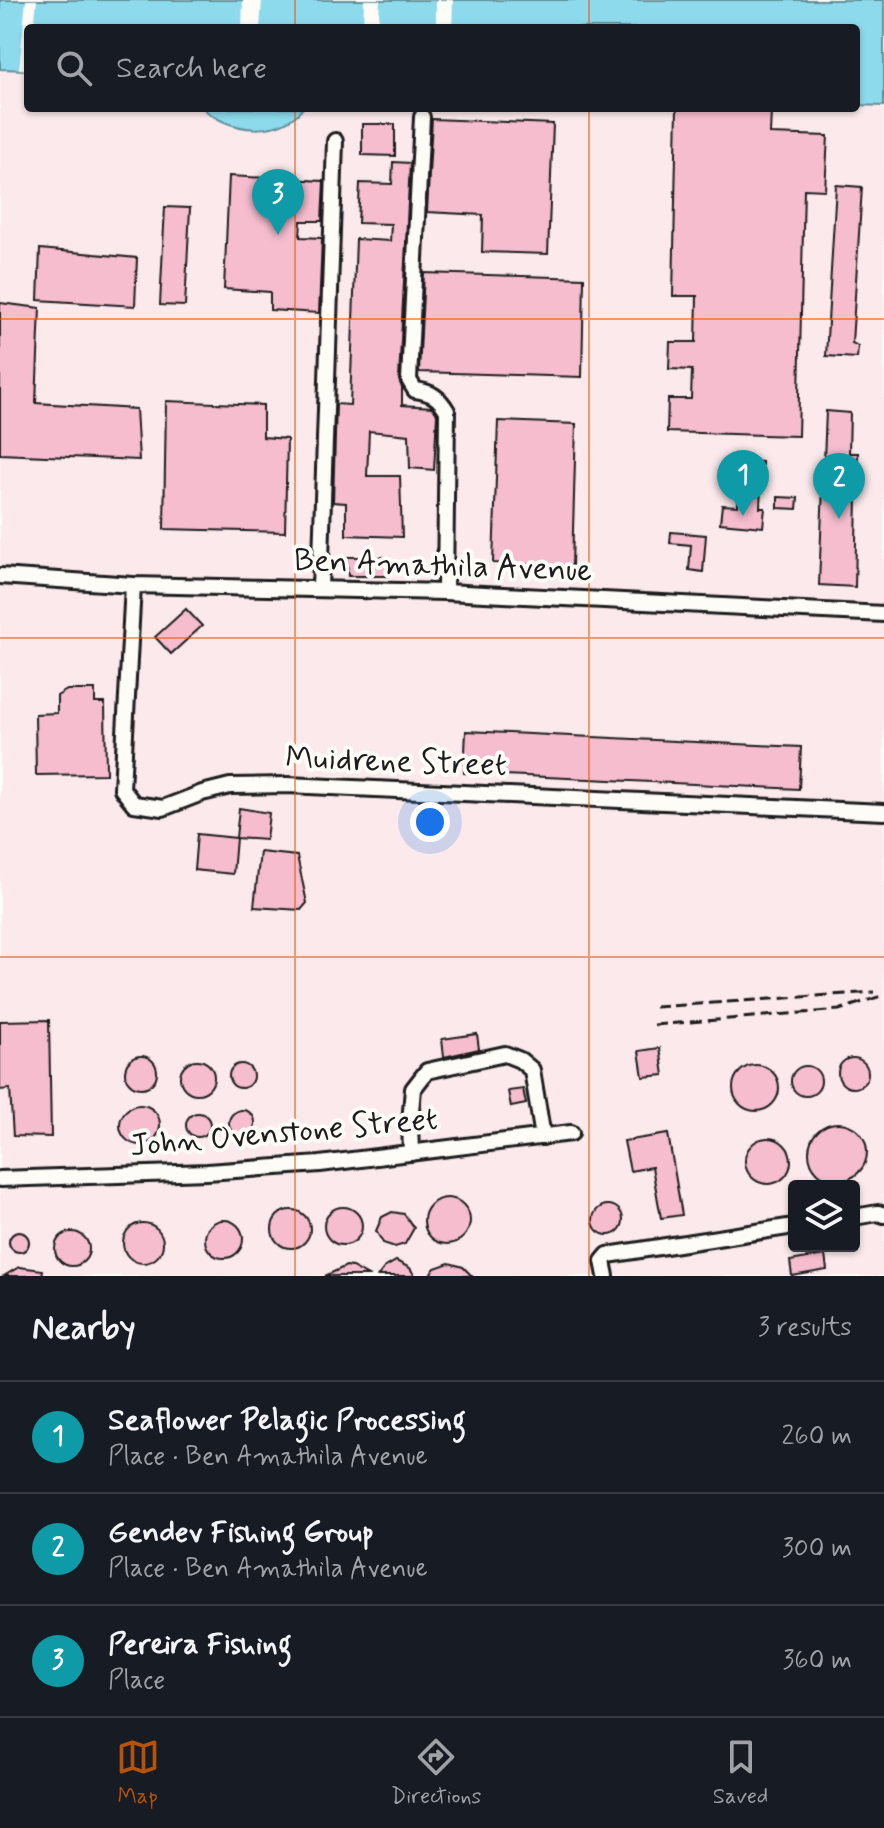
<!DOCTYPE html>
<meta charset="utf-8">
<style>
body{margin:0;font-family:Mynerve,sans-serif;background:#20242c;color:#f1f3f6}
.controls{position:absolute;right:24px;bottom:24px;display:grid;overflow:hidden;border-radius:8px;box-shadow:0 2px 6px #0004}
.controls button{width:72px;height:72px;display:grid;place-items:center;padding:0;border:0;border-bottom:2px solid #363941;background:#171b24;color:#f1f3f6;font:40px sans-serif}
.you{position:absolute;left:430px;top:822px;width:28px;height:28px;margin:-20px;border:6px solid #fff;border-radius:50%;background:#1a73e8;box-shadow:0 0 0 12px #1a73e833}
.badge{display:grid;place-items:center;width:52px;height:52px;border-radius:50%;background:#b45309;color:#fff;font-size:26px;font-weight:700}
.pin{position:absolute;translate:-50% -66px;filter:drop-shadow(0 2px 4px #0008)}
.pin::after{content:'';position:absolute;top:42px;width:28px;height:24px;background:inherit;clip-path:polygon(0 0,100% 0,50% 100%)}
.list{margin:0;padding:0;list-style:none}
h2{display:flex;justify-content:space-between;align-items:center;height:104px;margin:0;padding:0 32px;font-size:34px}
h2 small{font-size:26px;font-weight:400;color:#9ea1a6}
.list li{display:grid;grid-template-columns:52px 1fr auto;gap:24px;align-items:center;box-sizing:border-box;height:112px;padding:0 32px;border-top:2px solid #363941}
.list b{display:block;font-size:30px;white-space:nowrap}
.list p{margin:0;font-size:26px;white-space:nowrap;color:#9ea1a6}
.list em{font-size:26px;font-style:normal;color:#9ea1a6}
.icon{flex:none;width:44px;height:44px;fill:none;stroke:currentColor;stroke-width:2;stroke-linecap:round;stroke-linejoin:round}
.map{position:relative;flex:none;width:884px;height:1276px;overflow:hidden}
.search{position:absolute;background:#171b24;box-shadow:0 2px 6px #0004;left:24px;right:24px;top:24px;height:88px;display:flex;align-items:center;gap:20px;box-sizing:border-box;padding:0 28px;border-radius:8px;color:#9ea1a6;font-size:30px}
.sheet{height:440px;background:#171b24}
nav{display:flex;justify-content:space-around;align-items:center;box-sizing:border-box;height:112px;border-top:2px solid #363941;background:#171b24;font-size:22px;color:#9ea1a6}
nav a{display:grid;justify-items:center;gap:4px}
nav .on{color:#b45309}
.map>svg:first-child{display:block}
</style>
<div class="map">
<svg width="884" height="1276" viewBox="0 0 884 1276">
<rect width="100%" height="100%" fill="#fdfcf7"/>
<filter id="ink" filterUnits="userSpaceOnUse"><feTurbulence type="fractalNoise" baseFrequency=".0125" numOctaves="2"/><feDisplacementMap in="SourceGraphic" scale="16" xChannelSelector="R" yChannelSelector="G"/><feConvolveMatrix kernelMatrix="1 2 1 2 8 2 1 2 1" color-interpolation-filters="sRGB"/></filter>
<g filter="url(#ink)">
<path fill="#fbe9eb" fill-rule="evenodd" d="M0 69 28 70V108H203L236 127 254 128H275L297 115 303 108 884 106V1276H0ZM794 1186H854V1246H794Z"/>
<g fill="#8ddaed" stroke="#608e99" stroke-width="2">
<path d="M0 0H884V106L856 105V28H28V70L0 69Z"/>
<path d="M203 108H303C280 138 229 133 203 108Z"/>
</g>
<g fill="#fdfcf7">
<path d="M26 0H37L34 28H28V70L19 69Z"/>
<path d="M243 0H262L260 28H242Z"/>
<path d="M364 0H380L378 28H363Z"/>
<path d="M436 0H453L452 28H436Z"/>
</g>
<g fill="#f6bdcf" stroke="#1c1c1c" stroke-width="2">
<path d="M677 108 771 111 770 134 828 136 825 190 804 189 798 436 667 432 668 399H691L692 370 669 369 670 342H696L697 296H673Z"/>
<path d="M432 119 553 124 548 254 482 252 483 215 427 212Z"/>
<path d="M362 124H395V156L362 155Z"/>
<path d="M393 162 410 163 399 380 402 388V405L432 407 437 414 434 470 410 468 409 435 369 431 367 476H400L402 537 346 535V503L333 502 336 404 350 405 356 239 390 241 391 224 358 223 360 183 392 184Z"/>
<path d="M229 176 324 181 322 221H301L300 237 322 238 319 313 270 310V292L224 289Z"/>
<path d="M836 185 862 187 852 343 858 346 857 358 826 356Z"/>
<path d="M165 207 190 208 185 306 160 305Z"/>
<path d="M40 249 137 258 135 306 38 300Z"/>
<path d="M424 273 584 278 582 377 419 372Z"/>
<path d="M0 303 40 308 36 403 136 409 139 460 0 454Z"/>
<path d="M166 401 263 405V437L287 439 285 532 164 529Z"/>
<path d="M826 411 850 413 849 453H858L855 587 819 585Z"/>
<path d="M498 421 576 424 572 566 493 563Z"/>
<path d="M741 461 762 462 760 508H765L763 527 720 523 722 505 738 506Z"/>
<path d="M778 497 798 498 797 509 778 508Z"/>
<path d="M671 532 706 535 703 572 689 570 691 545 670 543Z"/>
<path d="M347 557H389V576H348Z"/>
<path d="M186 609 202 626 171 654 155 637Z"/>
<path d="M67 690H95V703H105L106 774 36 775 35 714 57 713V696Z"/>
<path d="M466 731 801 747 799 789 464 773Z"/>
<path d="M239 808 269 813 266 840 236 838Z"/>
<path d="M197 834 236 838 233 874 194 870Z"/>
<path d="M260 852 297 856 307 903 301 910 254 907Z"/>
<path d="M49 1020 51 1137 13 1136 10 1089 0 1090V1021Z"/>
<path d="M477 1034 479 1049 444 1057 442 1039Z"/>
<path d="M660 1048 664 1075 643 1077 639 1051Z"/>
<circle cx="141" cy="1072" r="16"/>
<circle cx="853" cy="1073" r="15"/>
<circle cx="197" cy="1077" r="17"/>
<circle cx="241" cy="1076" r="12"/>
<circle cx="756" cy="1088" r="23"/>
<circle cx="806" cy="1081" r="15"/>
<path d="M523 1089 526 1104 511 1107 508 1091Z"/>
<circle cx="140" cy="1125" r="20"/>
<circle cx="242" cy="1123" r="13"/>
<circle cx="198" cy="1125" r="12"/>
<circle cx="838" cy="1152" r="29"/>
<path d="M668 1134 682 1215 661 1218 652 1167 630 1171 624 1141Z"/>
<circle cx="768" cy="1161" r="23"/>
<circle cx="447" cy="1221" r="23"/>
<circle cx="608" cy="1220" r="15"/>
<circle cx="343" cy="1226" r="19"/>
<circle cx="291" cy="1229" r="19"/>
<path d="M392 1212 404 1214 414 1228 405 1244 395 1247 383 1243 376 1231 382 1217Z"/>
<circle cx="224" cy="1239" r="19"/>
<circle cx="143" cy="1243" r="20"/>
<circle cx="72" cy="1249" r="17"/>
<circle cx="19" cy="1242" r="10"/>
<path d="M825 1255 827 1270 792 1276 790 1261Z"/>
<path d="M396 1261 410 1268 415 1276H378L384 1268Z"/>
<path d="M449 1263 463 1267 472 1276H429L435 1268Z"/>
<path d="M346 1266 352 1267 368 1276H325Z"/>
<path d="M19 1267 43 1270 42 1276H4Z"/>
</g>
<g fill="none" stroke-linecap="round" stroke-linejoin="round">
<g stroke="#1c1c1c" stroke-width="20">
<g id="minor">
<path d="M422 117 409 380 415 390C431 392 439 397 447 411L445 592"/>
<path d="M0 576 133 585 445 592 884 614"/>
<path d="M133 585 122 789 134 804 163 808 202 793 230 786 287 785 884 812"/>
<path d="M320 589 335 141"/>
<path d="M411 1153 410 1122 413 1089 427 1071 505 1054 520 1060 532 1070 543 1137"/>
<path d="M0 1179 207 1172 320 1164 571 1133"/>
<path d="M854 1217 878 1213 884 1215"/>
<path d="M606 1276 603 1261 608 1255 794 1226"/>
</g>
</g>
<use href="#minor" stroke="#fdfcf7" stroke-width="14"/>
<g stroke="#1c1c1c" stroke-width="3" stroke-dasharray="12 6" stroke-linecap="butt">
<path d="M655 1007 874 992"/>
<path d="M654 1025 839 1010 884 995"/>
</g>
</g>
</g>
<path fill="none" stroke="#e8590c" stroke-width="2" stroke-opacity="0.55" d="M295 0V28M589 0V28M295 108V1276M589 108V1276M0 319H884M0 638H884M0 957H884"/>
<g text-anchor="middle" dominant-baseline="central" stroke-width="8" stroke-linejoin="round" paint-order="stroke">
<g font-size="32" fill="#1c1c1c" stroke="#fdfcf7">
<text transform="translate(443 566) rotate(2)">Ben Amathila Avenue</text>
<text transform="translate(396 762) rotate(2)">Muidrene Street</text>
<text transform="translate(284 1133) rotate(-5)">John Ovenstone Street</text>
</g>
</g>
</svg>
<div class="controls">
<button><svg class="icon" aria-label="layers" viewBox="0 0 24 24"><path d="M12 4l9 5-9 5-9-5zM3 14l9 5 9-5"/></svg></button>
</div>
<div class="you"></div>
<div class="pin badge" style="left:743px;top:516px;background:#0f9aa8">1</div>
<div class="pin badge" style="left:839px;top:519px;background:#0f9aa8">2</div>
<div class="pin badge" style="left:278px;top:235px;background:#0f9aa8">3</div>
<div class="search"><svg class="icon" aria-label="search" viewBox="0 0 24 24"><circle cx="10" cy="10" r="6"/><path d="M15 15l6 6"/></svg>Search here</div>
</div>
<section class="sheet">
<h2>Nearby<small>3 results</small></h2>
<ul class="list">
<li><span class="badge" style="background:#0f9aa8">1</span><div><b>Seaflower Pelagic Processing</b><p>Place · Ben Amathila Avenue</p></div><em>260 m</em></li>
<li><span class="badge" style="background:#0f9aa8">2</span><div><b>Gendev Fishing Group</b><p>Place · Ben Amathila Avenue</p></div><em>300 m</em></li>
<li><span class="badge" style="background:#0f9aa8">3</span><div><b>Pereira Fishing</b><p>Place</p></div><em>360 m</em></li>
</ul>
</section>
<nav>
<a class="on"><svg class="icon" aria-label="map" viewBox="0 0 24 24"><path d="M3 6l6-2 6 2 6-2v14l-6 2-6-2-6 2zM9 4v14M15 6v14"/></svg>Map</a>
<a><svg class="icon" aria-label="directions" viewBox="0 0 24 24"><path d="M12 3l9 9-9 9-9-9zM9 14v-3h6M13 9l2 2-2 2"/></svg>Directions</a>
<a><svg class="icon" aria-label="saved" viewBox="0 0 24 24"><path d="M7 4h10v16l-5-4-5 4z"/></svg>Saved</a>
</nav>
